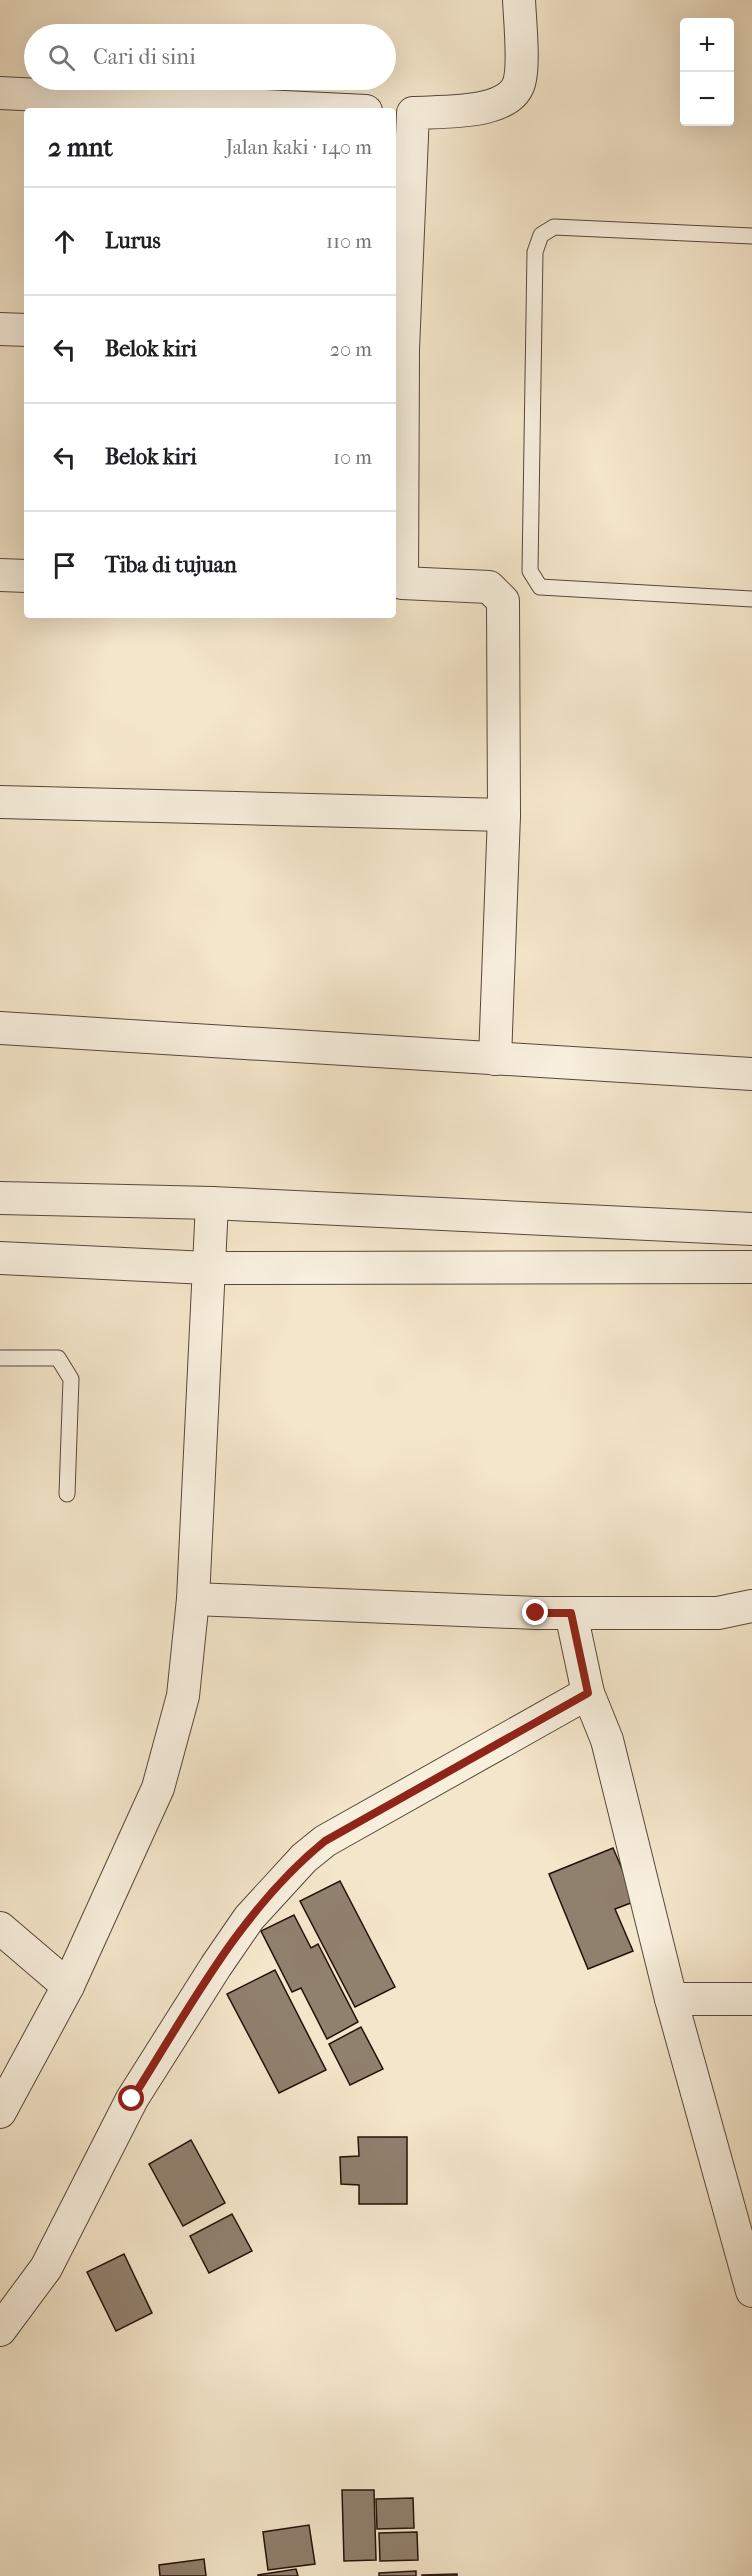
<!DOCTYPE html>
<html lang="id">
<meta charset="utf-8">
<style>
body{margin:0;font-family:"IM FELL French Canon",serif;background:#f2f2f2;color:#202124}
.controls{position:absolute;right:18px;top:18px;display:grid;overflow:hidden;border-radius:6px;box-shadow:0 6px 24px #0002}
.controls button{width:54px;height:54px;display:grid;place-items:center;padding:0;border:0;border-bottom:2px solid #e0e0e0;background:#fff;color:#202124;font:30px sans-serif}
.stop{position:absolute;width:18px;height:18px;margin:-14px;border:4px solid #8f2418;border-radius:50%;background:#fff}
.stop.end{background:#8f2418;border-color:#fff;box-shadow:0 2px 6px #0008}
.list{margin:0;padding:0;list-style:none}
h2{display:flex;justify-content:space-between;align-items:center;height:78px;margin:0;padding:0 24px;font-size:26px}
h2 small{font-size:20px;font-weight:400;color:#757577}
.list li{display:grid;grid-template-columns:39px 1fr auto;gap:18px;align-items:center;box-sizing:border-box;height:108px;padding:0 24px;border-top:2px solid #e0e0e0}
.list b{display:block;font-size:22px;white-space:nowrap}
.list em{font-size:20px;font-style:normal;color:#757577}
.icon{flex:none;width:33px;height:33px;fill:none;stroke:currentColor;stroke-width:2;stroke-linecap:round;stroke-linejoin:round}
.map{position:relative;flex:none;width:752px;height:2576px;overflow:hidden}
.search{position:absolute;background:#fff;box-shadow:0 6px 24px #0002;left:24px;top:24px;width:372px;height:66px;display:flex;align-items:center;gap:15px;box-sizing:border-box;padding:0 21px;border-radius:33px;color:#757577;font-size:22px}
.panel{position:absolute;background:#fff;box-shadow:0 6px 24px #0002;left:24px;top:108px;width:372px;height:510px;border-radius:6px}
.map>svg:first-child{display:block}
</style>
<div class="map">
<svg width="752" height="2576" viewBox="0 0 752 2576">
<rect width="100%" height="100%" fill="#f4e6cb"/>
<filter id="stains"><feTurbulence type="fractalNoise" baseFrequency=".00333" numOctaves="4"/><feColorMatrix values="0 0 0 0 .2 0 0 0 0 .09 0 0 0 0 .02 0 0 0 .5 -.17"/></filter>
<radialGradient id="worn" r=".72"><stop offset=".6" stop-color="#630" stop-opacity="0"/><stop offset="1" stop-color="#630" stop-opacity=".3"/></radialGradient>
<g fill="#90806e" stroke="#231209" stroke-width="1.5">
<path d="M613 1848 636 1901 615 1909 633 1951 588 1969 549 1874Z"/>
<path d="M340 1881 395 1987 355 2007 300 1901Z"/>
<path d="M294 1915 311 1948 318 1944 358 2022 327 2039 301 1988 292 1992 261 1931Z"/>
<path d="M275 1970 326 2070 279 2093 227 1994Z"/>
<path d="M361 2027 383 2069 350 2085 329 2044Z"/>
<path d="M358 2137H407V2204H359V2185L341 2184 340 2157 359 2156Z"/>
<path d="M191 2140 225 2203 183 2226 149 2164Z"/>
<path d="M232 2214 252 2251 209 2273 190 2236Z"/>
<path d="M124 2254 152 2313 116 2331 87 2272Z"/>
<path d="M342 2490H374L376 2560 344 2561Z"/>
<path d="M413 2498 414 2528 377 2529 376 2499Z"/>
<path d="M309 2525 315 2564 268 2570 263 2532Z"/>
<path d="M417 2532 418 2560 380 2561 379 2533Z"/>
<path d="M204 2559 206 2576H160L159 2565Z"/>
<path d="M296 2569 298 2576H258V2575Z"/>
<path d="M416 2571V2576H379V2573Z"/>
<path d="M457 2574V2576H422V2575Z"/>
</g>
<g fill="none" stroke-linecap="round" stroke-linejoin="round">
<g stroke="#57473a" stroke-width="17">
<g id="service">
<path d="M752 236 554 227 541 235 535 252 530 571 540 587 752 599"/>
<path d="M0 1358H58L71 1379 67 1494"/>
</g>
</g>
<g stroke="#57473a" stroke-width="34">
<g id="minor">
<path d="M0 93 366 111"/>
<path d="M0 329 27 330"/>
<path d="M0 575 27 576"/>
<path d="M0 802 504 815"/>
<path d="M0 1028 752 1074"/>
<path d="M495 1059 504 815 503 601 489 587 402 583 403 349 413 113C442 111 514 116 520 79 524 60 520 21 519 0"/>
<path d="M0 1198 212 1203 752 1229"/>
<path d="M212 1203 193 1599 536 1613H718L752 1606"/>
<path d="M0 1258 207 1268 752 1267"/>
<path d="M571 1613 588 1693"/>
<path d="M0 1928 68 1986"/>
<path d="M671 1999H752"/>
<path d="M0 2112 68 1986 158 1788 183 1696 193 1599"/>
<path d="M0 2330 46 2268 132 2099 216 1966 249 1918 304 1858 325 1841 588 1693 607 1740 671 1999 752 2291"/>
</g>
</g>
<use href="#service" stroke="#f8efdd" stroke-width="15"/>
<use href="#minor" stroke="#f8efdd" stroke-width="32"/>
</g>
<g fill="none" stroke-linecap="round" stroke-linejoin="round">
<path stroke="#8f2418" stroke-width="8" d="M132 2099C189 2009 241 1909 325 1841L588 1693 571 1613H536"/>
</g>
<rect width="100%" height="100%" filter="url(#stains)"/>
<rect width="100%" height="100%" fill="url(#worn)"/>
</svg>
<div class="controls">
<button>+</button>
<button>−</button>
</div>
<div class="stop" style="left:132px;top:2099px"></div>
<div class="stop end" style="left:536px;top:1613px"></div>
<div class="search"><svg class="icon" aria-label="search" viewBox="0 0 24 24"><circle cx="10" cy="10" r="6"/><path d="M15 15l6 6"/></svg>Cari di sini</div>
<section class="panel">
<h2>2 mnt<small>Jalan kaki · 140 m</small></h2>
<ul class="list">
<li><svg class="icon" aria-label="ahead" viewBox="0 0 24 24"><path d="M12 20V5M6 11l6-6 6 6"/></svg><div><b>Lurus</b></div><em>110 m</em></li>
<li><svg class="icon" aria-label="left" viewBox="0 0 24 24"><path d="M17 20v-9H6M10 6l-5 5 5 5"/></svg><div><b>Belok kiri</b></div><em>20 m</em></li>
<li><svg class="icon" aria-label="left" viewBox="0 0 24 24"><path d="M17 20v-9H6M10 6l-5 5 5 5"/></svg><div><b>Belok kiri</b></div><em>10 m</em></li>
<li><svg class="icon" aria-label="arrive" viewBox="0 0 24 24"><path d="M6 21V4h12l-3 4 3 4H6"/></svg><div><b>Tiba di tujuan</b></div></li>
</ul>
</section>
</div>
